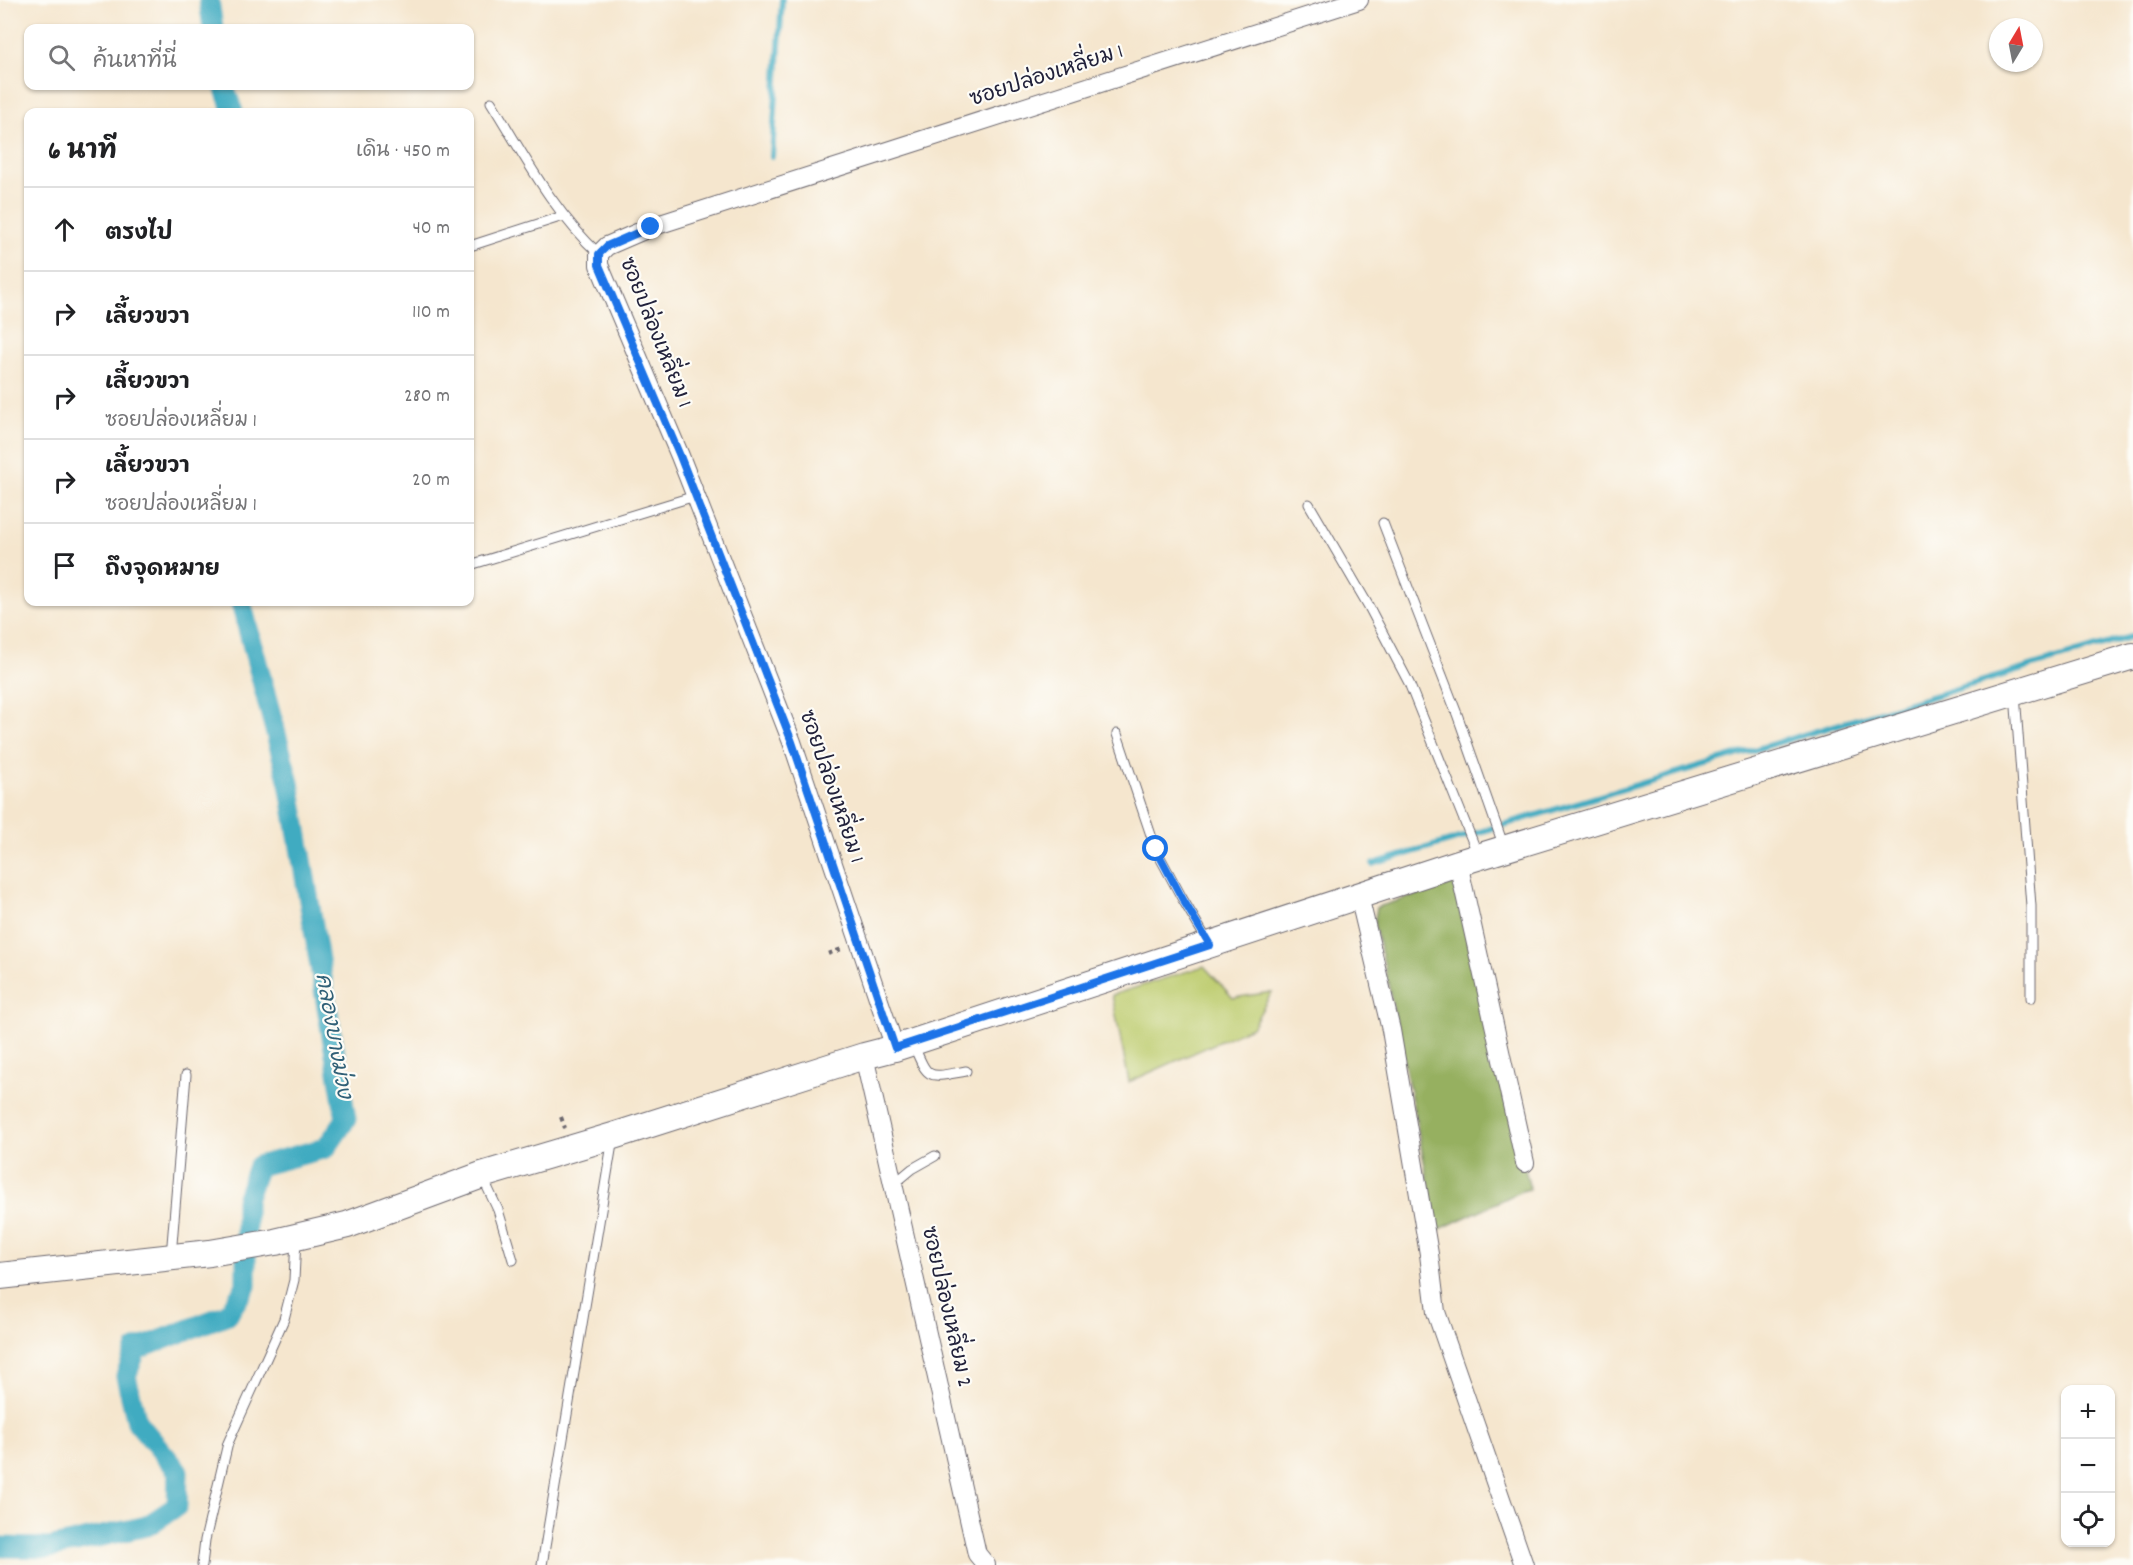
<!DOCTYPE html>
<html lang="th">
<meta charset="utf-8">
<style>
body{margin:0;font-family:Dekko,"Playpen Sans Thai",sans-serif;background:#f2f2f2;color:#202124}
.controls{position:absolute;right:18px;bottom:18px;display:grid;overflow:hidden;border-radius:12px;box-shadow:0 2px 4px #0004}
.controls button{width:54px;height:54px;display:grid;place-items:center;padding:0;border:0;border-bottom:2px solid #e0e0e0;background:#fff;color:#202124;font:30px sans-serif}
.compass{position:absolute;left:1989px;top:18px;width:54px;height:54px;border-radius:50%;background:#fff;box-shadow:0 2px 4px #0004;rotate:10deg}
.stop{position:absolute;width:18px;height:18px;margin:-14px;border:4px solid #1a73e8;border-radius:50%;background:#fff}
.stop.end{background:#1a73e8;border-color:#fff;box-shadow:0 2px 6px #0008}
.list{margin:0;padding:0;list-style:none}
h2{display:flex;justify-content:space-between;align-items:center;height:78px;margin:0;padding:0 24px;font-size:26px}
h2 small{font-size:20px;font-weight:400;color:#757577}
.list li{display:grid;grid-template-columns:39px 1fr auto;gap:18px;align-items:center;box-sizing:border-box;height:84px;padding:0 24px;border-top:2px solid #e0e0e0}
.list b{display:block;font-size:22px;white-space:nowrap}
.list p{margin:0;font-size:20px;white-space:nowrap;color:#757577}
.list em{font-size:20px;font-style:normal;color:#757577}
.icon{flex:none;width:33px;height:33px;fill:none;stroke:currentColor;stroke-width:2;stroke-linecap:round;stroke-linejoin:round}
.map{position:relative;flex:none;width:2133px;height:1565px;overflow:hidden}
.search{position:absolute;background:#fff;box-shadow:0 2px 4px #0004;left:24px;top:24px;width:450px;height:66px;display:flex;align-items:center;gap:15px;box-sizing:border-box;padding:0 21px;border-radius:12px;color:#757577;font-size:22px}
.panel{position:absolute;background:#fff;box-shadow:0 2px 4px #0004;left:24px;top:108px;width:450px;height:498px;border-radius:12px}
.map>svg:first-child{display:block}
</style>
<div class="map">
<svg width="2133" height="1565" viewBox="0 0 2133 1565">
<rect width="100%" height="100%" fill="#fdfcf7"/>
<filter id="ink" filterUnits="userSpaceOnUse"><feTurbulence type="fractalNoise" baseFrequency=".0167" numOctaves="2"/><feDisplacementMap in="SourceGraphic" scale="12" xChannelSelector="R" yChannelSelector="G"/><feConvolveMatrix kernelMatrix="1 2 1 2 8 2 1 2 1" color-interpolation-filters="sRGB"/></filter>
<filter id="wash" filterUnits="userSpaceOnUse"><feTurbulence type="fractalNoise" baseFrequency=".008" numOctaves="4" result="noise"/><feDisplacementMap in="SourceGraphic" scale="24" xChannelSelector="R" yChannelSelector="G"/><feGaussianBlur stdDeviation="1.35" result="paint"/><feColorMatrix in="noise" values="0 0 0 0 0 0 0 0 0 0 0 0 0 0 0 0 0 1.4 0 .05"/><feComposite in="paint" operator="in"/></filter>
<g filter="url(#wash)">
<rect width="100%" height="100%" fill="#f5e6ce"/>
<path fill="#bdcc6e" stroke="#707754" stroke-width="1.5" d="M1204 966 1233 998 1272 992 1252 1027 1129 1082 1112 995Z"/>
<path fill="#96b061" stroke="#5c694e" stroke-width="1.5" d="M1454 884 1530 1189 1522 1191 1438 1230 1384 963 1374 924 1377 907Z"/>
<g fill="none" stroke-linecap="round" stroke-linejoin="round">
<g stroke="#41abc1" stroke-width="6">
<path d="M772 156 782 0"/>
<path d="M1373 864 2133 636"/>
</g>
<g stroke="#41abc1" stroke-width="21">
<path d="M209 0 213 28"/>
<path d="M224 86 233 112"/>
<path d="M0 1547 49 1548 147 1526 177 1506 178 1471 137 1422 126 1376 136 1350 228 1314 246 1286V1200L258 1166 326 1148 346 1119 289 783 241 602"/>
</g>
</g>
</g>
<g filter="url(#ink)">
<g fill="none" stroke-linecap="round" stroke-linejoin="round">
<g stroke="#6c676e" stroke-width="11">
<g id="lane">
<path d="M491 102C524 155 553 212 599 254"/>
<path d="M470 246 563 216"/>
<path d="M1309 504 1368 605 1409 683 1478 855"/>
<path d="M1383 523 1457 714 1504 847"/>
<path d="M470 565 695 496"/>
<path d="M2015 694 2031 906V998"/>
<path d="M1117 734 1156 850 1182 898 1208 942"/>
<path d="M913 1044C929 1081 927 1078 966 1071"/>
<path d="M483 1178 498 1210 513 1260"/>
<path d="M894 1184 912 1169 935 1156"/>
<path d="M171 1256 186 1075"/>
<path d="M202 1565 205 1540 228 1443 284 1319 294 1280 296 1239"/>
<path d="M542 1565 613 1138"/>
</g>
</g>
<g stroke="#6c676e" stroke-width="20">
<g id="street">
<path d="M1458 863 1525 1163"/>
<path d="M1359 896 1391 1030 1429 1254 1436 1312 1524 1565"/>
<path d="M895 1048 792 742 680 456 599 265V254L607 246 651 227 1359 0"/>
<path d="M864 1056 977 1554 986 1565"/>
</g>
</g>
<g stroke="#6c676e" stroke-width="28">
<path id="secondary" d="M0 1276 210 1253 275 1242 347 1225 482 1175 613 1136 864 1056 895 1048 1458 863 2133 656"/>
</g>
<g stroke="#6c676e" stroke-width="4" stroke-dasharray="4.5 4.5" stroke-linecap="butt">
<path d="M828 954 844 948"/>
<path d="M561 1117 565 1128"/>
</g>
<use href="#lane" stroke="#fff" stroke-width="9"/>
<use href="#street" stroke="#fff" stroke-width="18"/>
<use href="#secondary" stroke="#fff" stroke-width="26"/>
</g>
</g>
<g fill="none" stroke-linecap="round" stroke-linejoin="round" filter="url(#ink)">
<path stroke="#1a73e8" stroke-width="8" d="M651 227 607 246 599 254V265L680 456 792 742 895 1048 1210 945 1182 898 1156 849"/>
</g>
<g text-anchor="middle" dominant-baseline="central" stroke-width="4.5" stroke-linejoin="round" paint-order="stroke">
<g font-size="21" fill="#22223b" stroke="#fdfcf7">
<text transform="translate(1047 77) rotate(-18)">ซอยปล่องเหลี่ยม 1</text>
<text transform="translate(654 333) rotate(68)">ซอยปล่องเหลี่ยม 1</text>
<text transform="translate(830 787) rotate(71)">ซอยปล่องเหลี่ยม 1</text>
<text transform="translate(945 1307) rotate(77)">ซอยปล่องเหลี่ยม 2</text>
</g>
<g font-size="22" font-style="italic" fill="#306077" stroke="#fdfcf7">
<text transform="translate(332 1036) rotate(80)">คลองบางม่วง</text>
</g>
</g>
</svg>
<div class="controls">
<button>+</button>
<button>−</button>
<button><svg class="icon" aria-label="locate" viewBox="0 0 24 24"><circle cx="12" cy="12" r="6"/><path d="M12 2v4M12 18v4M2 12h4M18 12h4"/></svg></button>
</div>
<svg class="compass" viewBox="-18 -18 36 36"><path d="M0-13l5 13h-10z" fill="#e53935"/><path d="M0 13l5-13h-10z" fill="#757577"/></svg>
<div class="stop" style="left:1156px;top:849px"></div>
<div class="stop end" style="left:651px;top:227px"></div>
<div class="search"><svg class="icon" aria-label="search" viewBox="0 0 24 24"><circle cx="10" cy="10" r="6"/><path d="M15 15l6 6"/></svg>ค้นหาที่นี่</div>
<section class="panel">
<h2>6 นาที<small>เดิน · 450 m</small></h2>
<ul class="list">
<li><svg class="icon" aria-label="ahead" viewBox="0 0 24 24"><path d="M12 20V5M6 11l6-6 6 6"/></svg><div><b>ตรงไป</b></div><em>40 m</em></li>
<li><svg class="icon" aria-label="right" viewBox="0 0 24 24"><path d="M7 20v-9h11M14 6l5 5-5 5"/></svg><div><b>เลี้ยวขวา</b></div><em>110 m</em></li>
<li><svg class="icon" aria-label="right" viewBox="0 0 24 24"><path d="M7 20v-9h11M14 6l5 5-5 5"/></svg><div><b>เลี้ยวขวา</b><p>ซอยปล่องเหลี่ยม 1</p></div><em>280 m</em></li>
<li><svg class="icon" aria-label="right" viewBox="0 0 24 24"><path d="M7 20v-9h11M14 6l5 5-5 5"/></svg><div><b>เลี้ยวขวา</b><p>ซอยปล่องเหลี่ยม 1</p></div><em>20 m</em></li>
<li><svg class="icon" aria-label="arrive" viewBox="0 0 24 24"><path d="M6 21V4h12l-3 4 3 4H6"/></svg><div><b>ถึงจุดหมาย</b></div></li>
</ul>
</section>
</div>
